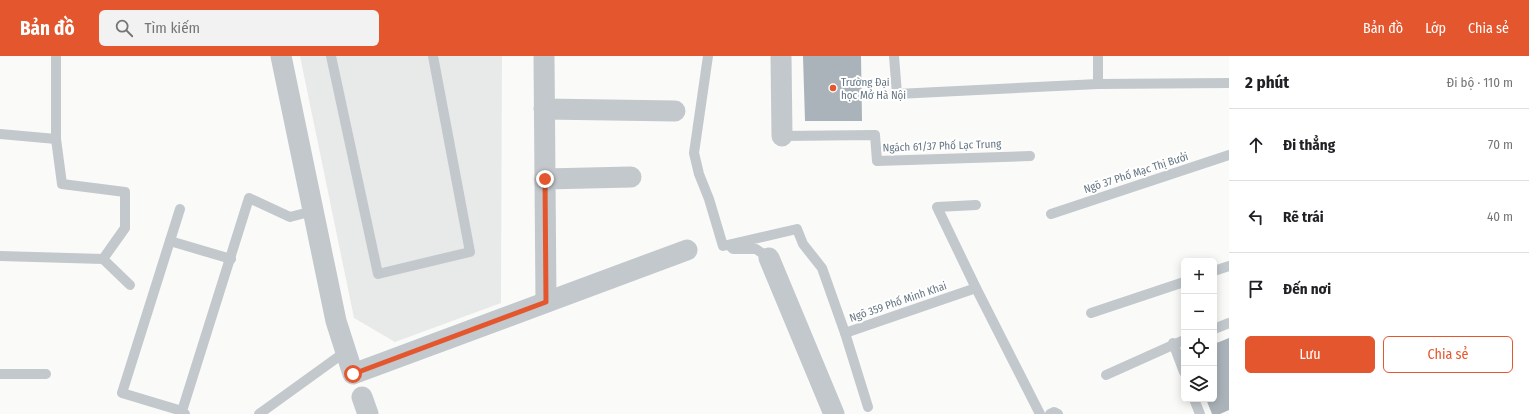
<!DOCTYPE html>
<html lang="vi">
<meta charset="utf-8">
<style>
body{margin:0;font-family:"Fira Sans Condensed",sans-serif;background:#f2f2f2;color:#202124}
.controls{position:absolute;right:12px;bottom:12px;display:grid;overflow:hidden;border-radius:6px;box-shadow:0 2px 10px #0003}
.controls button{width:36px;height:36px;display:grid;place-items:center;padding:0;border:0;border-bottom:1px solid #e0e0e0;background:#fff;color:#202124;font:20px sans-serif}
.stop{position:absolute;width:12px;height:12px;margin:-9px;border:3px solid #e4572e;border-radius:50%;background:#fff}
.stop.end{background:#e4572e;border-color:#fff;box-shadow:0 1px 4px #0008}
.list{margin:0;padding:0;list-style:none}
h2{display:flex;justify-content:space-between;align-items:center;height:52px;margin:0;padding:0 16px;font-size:17px}
h2 small{font-size:13px;font-weight:400;color:#757577}
.list li{display:grid;grid-template-columns:26px 1fr auto;gap:12px;align-items:center;box-sizing:border-box;height:72px;padding:0 16px;border-top:1px solid #e0e0e0}
.list b{display:block;font-size:15px;white-space:nowrap}
.list em{font-size:13px;font-style:normal;color:#757577}
.actions{display:flex;gap:8px;padding:12px 16px}
.actions a{flex:1;padding:9px 0;border:1px solid #e4572e;border-radius:6px;text-align:center;font-size:14px;color:#e4572e}
.actions .main{background:#e4572e;color:#fff}
.icon{flex:none;width:22px;height:22px;fill:none;stroke:currentColor;stroke-width:2;stroke-linecap:round;stroke-linejoin:round}
.map{position:relative;flex:none;width:1229px;height:358px;overflow:hidden}
header{display:flex;align-items:center;gap:24px;box-sizing:border-box;height:56px;padding:0 20px;background:#e4572e;color:#fff}
header strong{font-size:19px}
nav{display:flex;gap:22px;margin-inline-start:auto;font-size:14px}
.search{width:280px;height:36px;background:#f2f2f2;display:flex;align-items:center;gap:10px;box-sizing:border-box;padding:0 14px;border-radius:6px;color:#757577;font-size:15px}
main{display:flex}
aside{flex:1;background:#fff}
.map>svg:first-child{display:block}
</style>
<header>
<strong>Bản đồ</strong>
<div class="search"><svg class="icon" aria-label="search" viewBox="0 0 24 24"><circle cx="10" cy="10" r="6"/><path d="M15 15l6 6"/></svg>Tìm kiếm</div>
<nav><a>Bản đồ</a><a>Lớp</a><a>Chia sẻ</a></nav>
</header>
<main>
<div class="map">
<svg width="1229" height="358" viewBox="0 0 1229 358">
<rect width="100%" height="100%" fill="#fafaf8"/>
<path fill="#e8e9e9" d="M300 0H502L501 247 395 286 354 262Z"/>
<g fill="#aab3b9">
<path d="M803 0H861L862 65H805Z"/>
<path d="M1229 282V354L1220 358H1212L1206 343H1214V288Z"/>
</g>
<g fill="none" stroke-linecap="round" stroke-linejoin="round">
<g stroke="#c3c8cc" stroke-width="10">
<path d="M56 0V83L62 128 125 136V172L103 203"/>
<path d="M331 0 378 218 470 196 433 0"/>
<path d="M708 0 694 97 699 118 709 143 723 190 797 173 803 188 822 212 845 277 868 351"/>
<path d="M894 0 897 38 1098 28 1229 27"/>
<path d="M1098 0V28"/>
<path d="M0 78 56 83"/>
<path d="M782 80 875 79 877 105 1030 100"/>
<path d="M976 149 937 151 976 232 1040 358"/>
<path d="M180 153 122 337 182 355"/>
<path d="M1051 158 1229 99"/>
<path d="M170 185 231 203"/>
<path d="M730 190 733 193H756L769 202"/>
<path d="M0 200 103 203 130 229"/>
<path d="M1214 215 1229 210"/>
<path d="M1091 257 1184 226"/>
<path d="M1214 273 1229 267"/>
<path d="M845 277 976 232"/>
<path d="M1173 287 1184 316"/>
<path d="M0 318H46"/>
<path d="M1106 319 1184 284"/>
<path d="M1194 343 1200 358"/>
<path d="M185 358 182 355 249 142 290 161 313 155"/>
<path d="M259 358 345 296"/>
<path d="M1050 358 1054 356 1058 358"/>
</g>
<g stroke="#c3c8cc" stroke-width="21">
<path d="M281 0 336 265 353 318 687 194"/>
<path d="M544 0 546 246"/>
<path d="M781 0 782 80"/>
<path d="M544 53 675 55"/>
<path d="M545 123 631 121"/>
<path d="M769 202 834 358"/>
<path d="M362 341 368 358"/>
</g>
</g>
<g fill="none" stroke-linecap="round" stroke-linejoin="round">
<path stroke="#e4572e" stroke-width="5" d="M353 318 546 246 545 123"/>
</g>
<circle fill="#e4572e" stroke="#fff" stroke-width="1.5" cx="833" cy="32" r="4"/>
<g text-anchor="middle" dominant-baseline="central" stroke-width="4" stroke-linejoin="round" paint-order="stroke">
<g font-size="11" fill="#657683" stroke="#fff" text-anchor="start">
<text x="841" y="26">Trường Đại<tspan x="841" dy="13">học Mở Hà Nội</tspan></text>
</g>
<g font-size="11" fill="#657683" stroke="#fff">
<text transform="translate(942 90) rotate(-2)">Ngách 61/37 Phố Lạc Trung</text>
<text transform="translate(1136 117) rotate(-18)">Ngõ 37 Phố Mạc Thị Bưởi</text>
<text transform="translate(898 246) rotate(-19)">Ngõ 359 Phố Minh Khai</text>
</g>
</g>
</svg>
<div class="controls">
<button>+</button>
<button>−</button>
<button><svg class="icon" aria-label="locate" viewBox="0 0 24 24"><circle cx="12" cy="12" r="6"/><path d="M12 2v4M12 18v4M2 12h4M18 12h4"/></svg></button>
<button><svg class="icon" aria-label="layers" viewBox="0 0 24 24"><path d="M12 4l9 5-9 5-9-5zM3 14l9 5 9-5"/></svg></button>
</div>
<div class="stop" style="left:353px;top:318px"></div>
<div class="stop end" style="left:545px;top:123px"></div>
</div>
<aside>
<h2>2 phút<small>Đi bộ · 110 m</small></h2>
<ul class="list">
<li><svg class="icon" aria-label="ahead" viewBox="0 0 24 24"><path d="M12 20V5M6 11l6-6 6 6"/></svg><div><b>Đi thẳng</b></div><em>70 m</em></li>
<li><svg class="icon" aria-label="left" viewBox="0 0 24 24"><path d="M17 20v-9H6M10 6l-5 5 5 5"/></svg><div><b>Rẽ trái</b></div><em>40 m</em></li>
<li><svg class="icon" aria-label="arrive" viewBox="0 0 24 24"><path d="M6 21V4h12l-3 4 3 4H6"/></svg><div><b>Đến nơi</b></div></li>
</ul>
<div class="actions"><a class="main">Lưu</a><a>Chia sẻ</a></div>
</aside>
</main>
